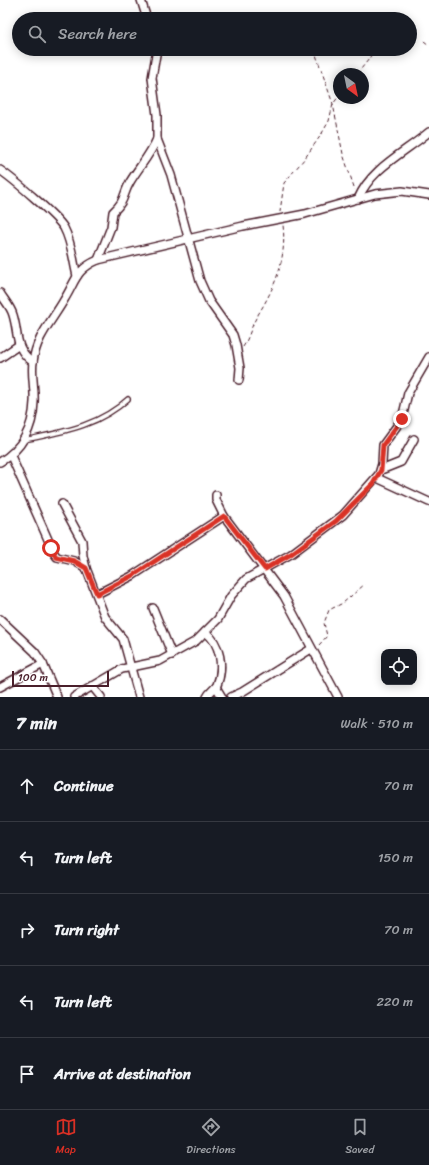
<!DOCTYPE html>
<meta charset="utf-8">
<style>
body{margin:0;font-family:Sriracha,sans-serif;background:#242831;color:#f1f3f6}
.controls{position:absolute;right:12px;bottom:12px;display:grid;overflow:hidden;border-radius:8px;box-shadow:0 2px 10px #0003}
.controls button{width:36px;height:36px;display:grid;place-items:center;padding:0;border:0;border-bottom:1px solid #363941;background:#171b24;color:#f1f3f6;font:20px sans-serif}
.compass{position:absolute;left:333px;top:68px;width:36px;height:36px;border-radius:50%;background:#171b24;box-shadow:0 2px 10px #0003;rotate:147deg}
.scale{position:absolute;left:12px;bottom:10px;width:97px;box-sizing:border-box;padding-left:4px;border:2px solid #4a1f2b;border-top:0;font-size:11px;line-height:14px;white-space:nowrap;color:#4a1f2b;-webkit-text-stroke:3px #fff;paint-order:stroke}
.stop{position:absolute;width:12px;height:12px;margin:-9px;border:3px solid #d93025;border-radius:50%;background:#fff}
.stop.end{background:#d93025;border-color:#fff;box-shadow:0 1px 4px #0008}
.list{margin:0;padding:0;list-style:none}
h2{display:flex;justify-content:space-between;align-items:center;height:52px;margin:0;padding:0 16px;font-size:17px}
h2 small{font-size:13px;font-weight:400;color:#9ea1a6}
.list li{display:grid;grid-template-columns:26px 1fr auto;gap:12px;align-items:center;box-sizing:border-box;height:72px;padding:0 16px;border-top:1px solid #363941}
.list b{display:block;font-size:15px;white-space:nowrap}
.list em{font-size:13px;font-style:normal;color:#9ea1a6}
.icon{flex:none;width:22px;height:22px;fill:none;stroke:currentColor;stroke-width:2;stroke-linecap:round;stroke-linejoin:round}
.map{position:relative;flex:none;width:429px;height:697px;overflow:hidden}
.search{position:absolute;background:#171b24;box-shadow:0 2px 10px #0003;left:12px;right:12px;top:12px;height:44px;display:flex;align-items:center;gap:10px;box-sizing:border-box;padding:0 14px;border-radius:22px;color:#9ea1a6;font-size:15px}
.sheet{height:412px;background:#171b24}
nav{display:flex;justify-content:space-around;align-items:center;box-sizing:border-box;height:56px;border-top:1px solid #363941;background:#171b24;font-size:11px;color:#9ea1a6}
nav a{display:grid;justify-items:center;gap:2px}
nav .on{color:#d93025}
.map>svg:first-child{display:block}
</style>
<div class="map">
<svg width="429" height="697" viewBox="0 0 429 697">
<rect width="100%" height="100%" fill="#fff"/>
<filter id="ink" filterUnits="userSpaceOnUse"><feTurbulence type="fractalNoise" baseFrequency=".025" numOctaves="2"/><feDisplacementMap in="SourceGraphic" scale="8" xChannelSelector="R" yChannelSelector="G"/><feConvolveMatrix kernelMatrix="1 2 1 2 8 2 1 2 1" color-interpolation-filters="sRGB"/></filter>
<g filter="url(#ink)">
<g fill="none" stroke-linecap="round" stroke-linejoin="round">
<g stroke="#4a1f2b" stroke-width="6">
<path id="service" d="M25 440C62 432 99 426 128 399"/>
</g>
<g stroke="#4a1f2b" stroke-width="10">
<g id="minor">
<path d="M141 0 147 19"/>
<path d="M157 49 152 78 157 115V139L171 175 200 281 209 301 233 335 236 345 240 368 239 380"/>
<path d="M0 170C13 179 57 216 64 228 72 243 73 260 77 276"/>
<path d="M358 199C371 168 404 153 429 132"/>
<path d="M98 260 111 227 113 212C126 200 122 196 130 182 139 167 150 155 157 139"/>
<path d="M0 293C4 300 11 307 13 315 19 334 14 349 33 362"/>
<path d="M0 358 19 345"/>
<path d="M11 456 54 553 57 557 74 561 86 568"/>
<path d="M0 462C22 449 33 428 34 402 35 389 31 375 33 362 36 337 52 321 64 300 76 281 75 270 98 260L243 226 305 214 375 194 402 191 429 195"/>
<path d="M381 470 401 462 414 439"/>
<path d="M377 478 429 502"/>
<path d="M216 495V500L224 516 284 596 338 697"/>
<path d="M62 504 82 541 83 556 86 568 105 617 123 639 139 697"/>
<path d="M97 594 132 576 224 516"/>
<path d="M153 608 172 655"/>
<path d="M0 619 35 652 43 664 57 697"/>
<path d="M205 632C221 643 224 668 217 685 214 690 209 692 207 697"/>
<path d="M92 686 101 697"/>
<path d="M0 687 43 664"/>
<path d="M216 687 222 697"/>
<path d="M74 697 122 669 160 661 196 641 218 619 231 596 246 579 291 554 343 515 379 474 382 464 383 445 402 419 408 393 429 357"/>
<path d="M231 697 242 692 311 649"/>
</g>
</g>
<g stroke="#4a1f2b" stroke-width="1" stroke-dasharray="4 3" stroke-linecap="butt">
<path d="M424 41 429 45"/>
<path d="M314 49 333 104 343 154 355 190"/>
<path d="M357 74 369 59 374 49"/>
<path d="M280 212 284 183 305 158 321 135 329 121 333 104 339 96"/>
<path d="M243 347C249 338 251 327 256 318 274 289 287 261 283 225"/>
<path d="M319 645 327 636 324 623 329 610 343 603 365 584"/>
</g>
<use href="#service" stroke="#fff" stroke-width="3.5"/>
<use href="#minor" stroke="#fff" stroke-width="7"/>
</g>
</g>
<g fill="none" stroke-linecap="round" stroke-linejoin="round" filter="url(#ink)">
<path stroke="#d93025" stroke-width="5" d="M51 548 56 557 74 561 86 568 97 594 132 576 224 516 265 569 291 554 336 521 373 484 381 470 383 445 402 419"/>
</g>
</svg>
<div class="controls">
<button><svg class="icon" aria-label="locate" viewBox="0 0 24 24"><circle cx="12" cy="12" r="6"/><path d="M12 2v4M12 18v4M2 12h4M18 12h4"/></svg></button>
</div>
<svg class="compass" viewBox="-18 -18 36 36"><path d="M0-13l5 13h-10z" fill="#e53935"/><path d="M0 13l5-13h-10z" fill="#9ea1a6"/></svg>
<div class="scale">100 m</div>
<div class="stop" style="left:51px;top:548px"></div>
<div class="stop end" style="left:402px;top:419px"></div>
<div class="search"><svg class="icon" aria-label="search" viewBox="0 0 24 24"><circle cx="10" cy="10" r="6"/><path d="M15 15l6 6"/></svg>Search here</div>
</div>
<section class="sheet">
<h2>7 min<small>Walk · 510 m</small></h2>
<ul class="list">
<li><svg class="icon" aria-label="ahead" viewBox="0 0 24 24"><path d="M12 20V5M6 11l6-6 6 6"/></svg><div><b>Continue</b></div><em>70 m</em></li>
<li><svg class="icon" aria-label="left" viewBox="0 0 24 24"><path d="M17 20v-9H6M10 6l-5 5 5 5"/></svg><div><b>Turn left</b></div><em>150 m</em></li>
<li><svg class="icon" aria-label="right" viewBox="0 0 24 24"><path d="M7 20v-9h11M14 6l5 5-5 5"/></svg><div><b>Turn right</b></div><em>70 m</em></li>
<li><svg class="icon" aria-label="left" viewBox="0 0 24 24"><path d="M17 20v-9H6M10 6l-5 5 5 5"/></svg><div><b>Turn left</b></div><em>220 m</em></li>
<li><svg class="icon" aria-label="arrive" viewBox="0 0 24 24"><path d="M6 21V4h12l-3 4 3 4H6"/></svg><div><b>Arrive at destination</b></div></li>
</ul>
</section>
<nav>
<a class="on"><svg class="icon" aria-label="map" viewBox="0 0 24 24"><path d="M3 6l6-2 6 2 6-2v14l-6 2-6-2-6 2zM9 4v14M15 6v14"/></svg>Map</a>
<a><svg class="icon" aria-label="directions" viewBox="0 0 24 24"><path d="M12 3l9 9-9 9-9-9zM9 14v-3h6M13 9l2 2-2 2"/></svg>Directions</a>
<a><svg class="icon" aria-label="saved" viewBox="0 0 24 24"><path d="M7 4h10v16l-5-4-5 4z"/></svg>Saved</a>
</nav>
